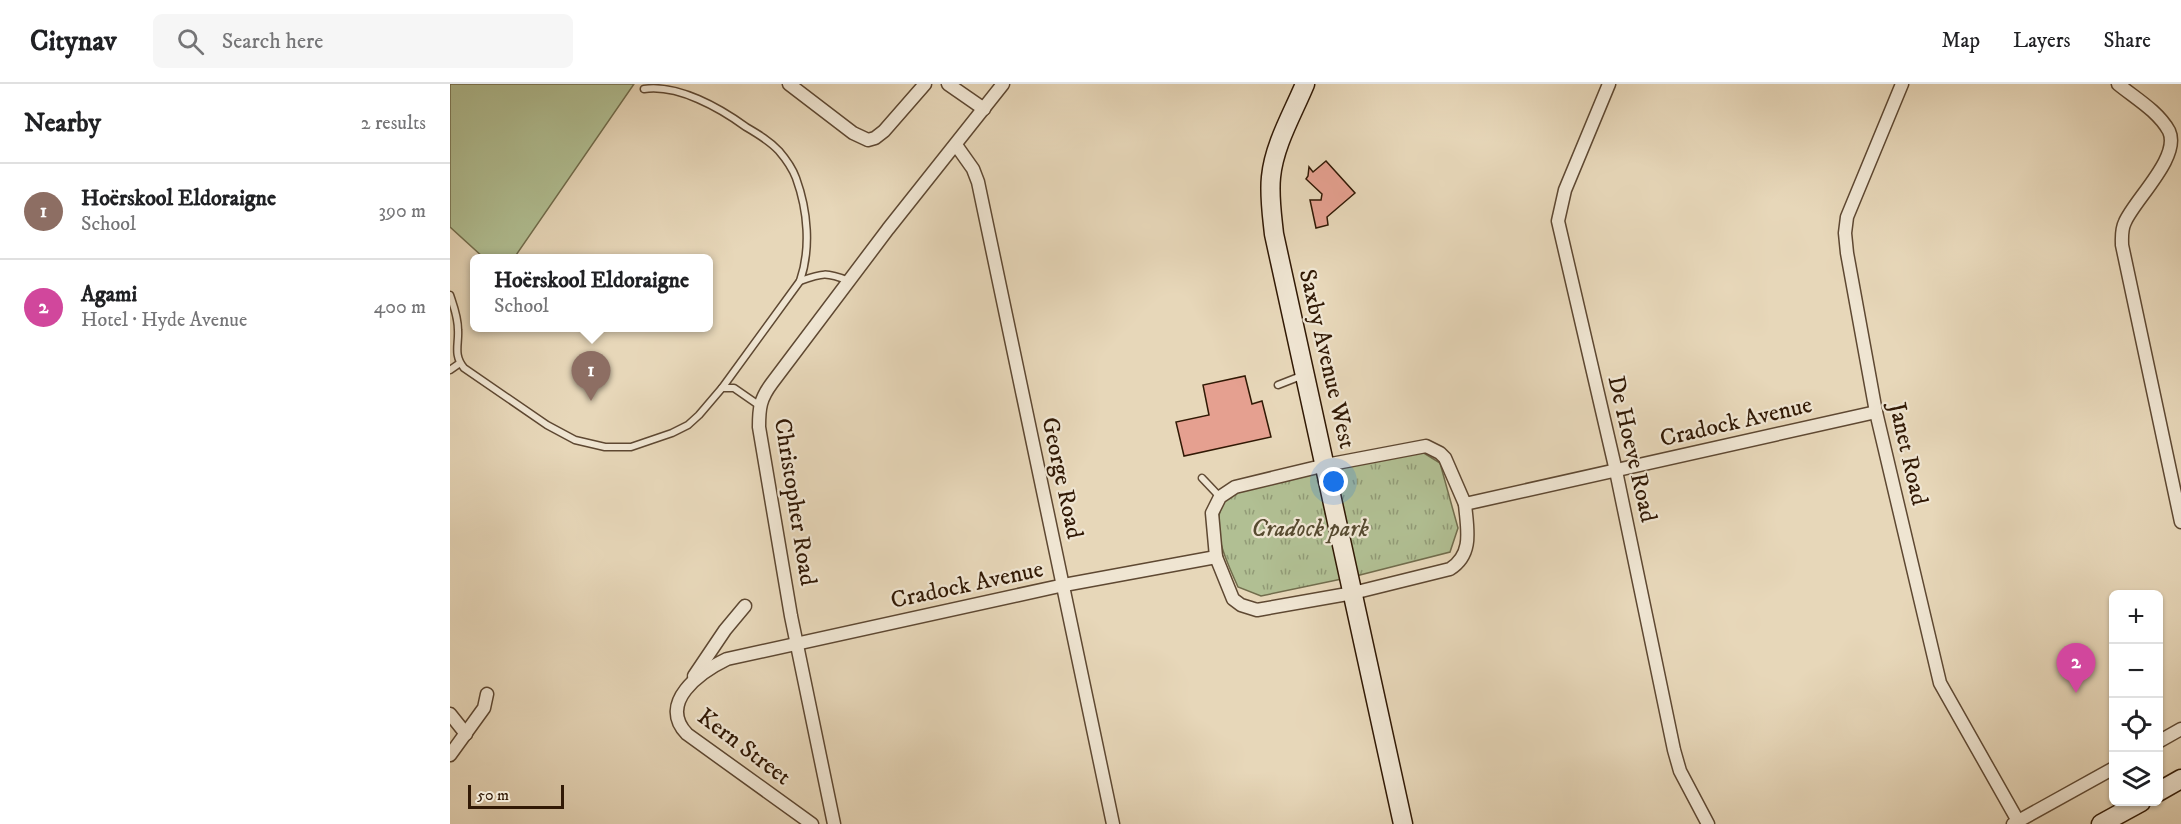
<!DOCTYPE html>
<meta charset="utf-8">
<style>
body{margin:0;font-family:"IM FELL DW Pica",serif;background:#f6f6f6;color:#202124}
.controls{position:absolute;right:18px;bottom:18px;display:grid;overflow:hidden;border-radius:9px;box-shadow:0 2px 4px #0004}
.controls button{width:54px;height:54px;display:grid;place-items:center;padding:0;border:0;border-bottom:2px solid #e0e0e0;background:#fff;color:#202124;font:30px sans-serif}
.scale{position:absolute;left:18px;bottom:15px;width:96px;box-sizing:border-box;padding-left:6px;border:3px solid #311905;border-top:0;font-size:16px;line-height:21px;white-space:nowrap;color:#311905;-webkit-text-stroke:4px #efe5d2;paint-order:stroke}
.you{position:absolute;left:884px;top:398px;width:21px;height:21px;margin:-15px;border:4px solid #fff;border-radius:50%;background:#1a73e8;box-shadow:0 0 0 9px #1a73e833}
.badge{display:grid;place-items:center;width:39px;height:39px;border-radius:50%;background:#111827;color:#fff;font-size:20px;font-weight:700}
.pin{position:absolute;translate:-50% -50px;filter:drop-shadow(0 2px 3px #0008)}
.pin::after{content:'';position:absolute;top:32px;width:21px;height:18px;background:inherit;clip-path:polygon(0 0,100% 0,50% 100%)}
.popup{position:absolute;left:20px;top:170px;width:243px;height:78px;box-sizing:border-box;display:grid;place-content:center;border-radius:9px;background:#fff;filter:drop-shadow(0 2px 4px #0005);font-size:20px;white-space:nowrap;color:#757577}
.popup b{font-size:22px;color:#202124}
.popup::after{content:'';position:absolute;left:50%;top:100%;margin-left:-12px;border:12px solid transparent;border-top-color:#fff}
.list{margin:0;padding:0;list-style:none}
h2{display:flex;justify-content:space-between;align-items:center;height:78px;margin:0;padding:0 24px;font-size:26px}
h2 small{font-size:20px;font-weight:400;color:#757577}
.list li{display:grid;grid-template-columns:39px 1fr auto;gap:18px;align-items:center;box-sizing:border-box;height:96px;padding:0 24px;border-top:2px solid #e0e0e0}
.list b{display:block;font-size:22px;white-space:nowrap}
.list p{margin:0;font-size:20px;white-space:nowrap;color:#757577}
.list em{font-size:20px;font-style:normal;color:#757577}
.icon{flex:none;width:33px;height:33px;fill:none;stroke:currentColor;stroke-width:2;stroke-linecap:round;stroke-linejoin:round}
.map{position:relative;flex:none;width:1731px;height:740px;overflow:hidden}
header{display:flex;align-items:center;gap:36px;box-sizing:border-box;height:84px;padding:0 30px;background:#fff;border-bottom:2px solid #e0e0e0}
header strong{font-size:28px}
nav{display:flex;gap:33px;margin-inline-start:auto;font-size:21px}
.search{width:420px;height:54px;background:#f6f6f6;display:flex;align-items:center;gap:15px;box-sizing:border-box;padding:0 21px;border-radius:9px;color:#757577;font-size:22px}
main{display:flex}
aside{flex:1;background:#fff}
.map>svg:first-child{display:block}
</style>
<header>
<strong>Citynav</strong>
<div class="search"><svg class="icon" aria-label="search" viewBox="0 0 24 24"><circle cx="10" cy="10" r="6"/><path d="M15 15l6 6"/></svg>Search here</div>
<nav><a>Map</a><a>Layers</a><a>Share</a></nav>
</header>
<main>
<aside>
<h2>Nearby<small>2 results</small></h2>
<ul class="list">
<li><span class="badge" style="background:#8d6e63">1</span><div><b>Hoërskool Eldoraigne</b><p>School</p></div><em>390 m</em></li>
<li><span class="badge" style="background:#d1479c">2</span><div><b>Agami</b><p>Hotel · Hyde Avenue</p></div><em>400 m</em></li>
</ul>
</aside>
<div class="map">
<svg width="1731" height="740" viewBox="0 0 1731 740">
<defs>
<pattern id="park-tufts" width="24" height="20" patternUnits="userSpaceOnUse" patternTransform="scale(1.5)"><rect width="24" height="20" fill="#b1bf93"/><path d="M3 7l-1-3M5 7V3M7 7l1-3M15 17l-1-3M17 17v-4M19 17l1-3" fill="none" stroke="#919a76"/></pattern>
</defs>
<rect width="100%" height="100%" fill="#e7d7b9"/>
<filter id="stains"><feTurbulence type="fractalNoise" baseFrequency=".00333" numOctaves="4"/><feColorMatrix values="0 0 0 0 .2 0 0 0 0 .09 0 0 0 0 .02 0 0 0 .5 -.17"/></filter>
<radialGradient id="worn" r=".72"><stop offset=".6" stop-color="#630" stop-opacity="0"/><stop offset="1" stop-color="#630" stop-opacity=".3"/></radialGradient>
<path fill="#b1bf93" stroke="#716c4c" stroke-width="1.5" d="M0 0H184L64 174H34L0 143Z"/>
<path fill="url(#park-tufts)" stroke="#716c4c" stroke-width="1.5" d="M969 366 990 379 1008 444 1000 468 906 492 811 512 788 503C777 478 759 444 774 417 777 412 784 408 788 404Z"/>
<g fill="#e5a090" stroke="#311905" stroke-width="1.5">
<path d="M876 77 905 109 877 133 878 141 866 144 860 116H871L872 110 856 95 858 92 859 83 863 88Z"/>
<path d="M795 292 802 320 812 317 821 353 734 372 726 338 759 331 753 301Z"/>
</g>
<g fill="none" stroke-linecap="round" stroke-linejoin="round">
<g stroke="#5e4832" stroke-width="9">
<g id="lane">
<path d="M194 5C228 0 270 24 296 43 308 50 320 57 329 67 335 74 343 86 346 94 358 127 361 165 350 197L272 304"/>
<path d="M350 197C373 189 376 188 399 197"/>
<path d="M0 211C4 223 8 233 8 246 9 260 3 271 14 284L97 341 125 356 155 363H181L222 349 238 341 249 331 272 304H284L310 322"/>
<path d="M0 286 10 279"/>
<path d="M828 301 851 292"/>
<path d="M752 394 770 413"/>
</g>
</g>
<g stroke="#5e4832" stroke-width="15">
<g id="street">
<path d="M339 0 403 49 418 56 425 54 434 47 475 0"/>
<path d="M498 0 534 25"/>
<path d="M1159 0 1115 106 1108 137 1166 387 1224 666 1230 687 1258 740"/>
<path d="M1452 0 1397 133 1395 149 1397 169 1426 328 1490 599 1568 737"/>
<path d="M1668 0C1685 14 1708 27 1719 47 1731 73 1685 115 1675 138 1671 146 1672 154 1672 161L1731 438"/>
<path d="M506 61 523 85 528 98 663 740"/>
<path d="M766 473 783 515 791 521 807 526 903 509 1000 485C1024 470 1017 444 1015 420"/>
<path d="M244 592 275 546 295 522"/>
<path d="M0 630 16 650"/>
<path d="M1708 658 1731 645"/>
<path d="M0 671 34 624 37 610"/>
<path d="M362 740 237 650C207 619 250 588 277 575L614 501 766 473 762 429 770 413 785 403 876 381 976 362 990 369 995 374 1015 420 1426 328"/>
<path d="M384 740 341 532 309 343C309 324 310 315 322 299L438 145 553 0"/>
<path d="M1563 740 1664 684"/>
</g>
</g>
<g stroke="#311905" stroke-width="21">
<g id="secondary">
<path d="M855 0C843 29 824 61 821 93 819 112 822 131 824 150L953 740"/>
<path d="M1708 708 1731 695"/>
<path d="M1651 740 1691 718"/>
</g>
</g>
<use href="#lane" stroke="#efe5d2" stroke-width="6"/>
<use href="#street" stroke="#efe5d2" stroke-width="12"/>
<use href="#secondary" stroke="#efe5d2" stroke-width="18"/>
</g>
<g text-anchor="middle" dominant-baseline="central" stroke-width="4.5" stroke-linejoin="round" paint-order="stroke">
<g font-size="24" fill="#311905" stroke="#efe5d2">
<text transform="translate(877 275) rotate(77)">Saxby Avenue West</text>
<text transform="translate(1286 338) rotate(-13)">Cradock Avenue</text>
<text transform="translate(1182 365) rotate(77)">De Hoeve Road</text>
<text transform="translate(1458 370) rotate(77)">Janet Road</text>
<text transform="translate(612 394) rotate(78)">George Road</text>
<text transform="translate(345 418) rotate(81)">Christopher Road</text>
<text transform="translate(517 501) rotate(-12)">Cradock Avenue</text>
<text transform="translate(294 663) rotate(37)">Kern Street</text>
</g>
<g font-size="24" font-style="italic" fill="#574b30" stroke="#efe5d2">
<text x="860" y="445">Cradock park</text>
</g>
</g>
<rect width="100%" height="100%" filter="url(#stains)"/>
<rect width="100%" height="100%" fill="url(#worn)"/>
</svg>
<div class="controls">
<button>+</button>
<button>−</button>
<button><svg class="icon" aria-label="locate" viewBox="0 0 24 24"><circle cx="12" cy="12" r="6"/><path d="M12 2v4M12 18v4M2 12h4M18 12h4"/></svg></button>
<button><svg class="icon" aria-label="layers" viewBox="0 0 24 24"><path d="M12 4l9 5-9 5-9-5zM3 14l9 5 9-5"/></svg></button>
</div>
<div class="scale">50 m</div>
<div class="you"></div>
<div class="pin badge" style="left:141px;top:317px;background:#8d6e63">1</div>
<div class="popup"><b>Hoërskool Eldoraigne</b>School</div>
<div class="pin badge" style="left:1626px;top:609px;background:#d1479c">2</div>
</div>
</main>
